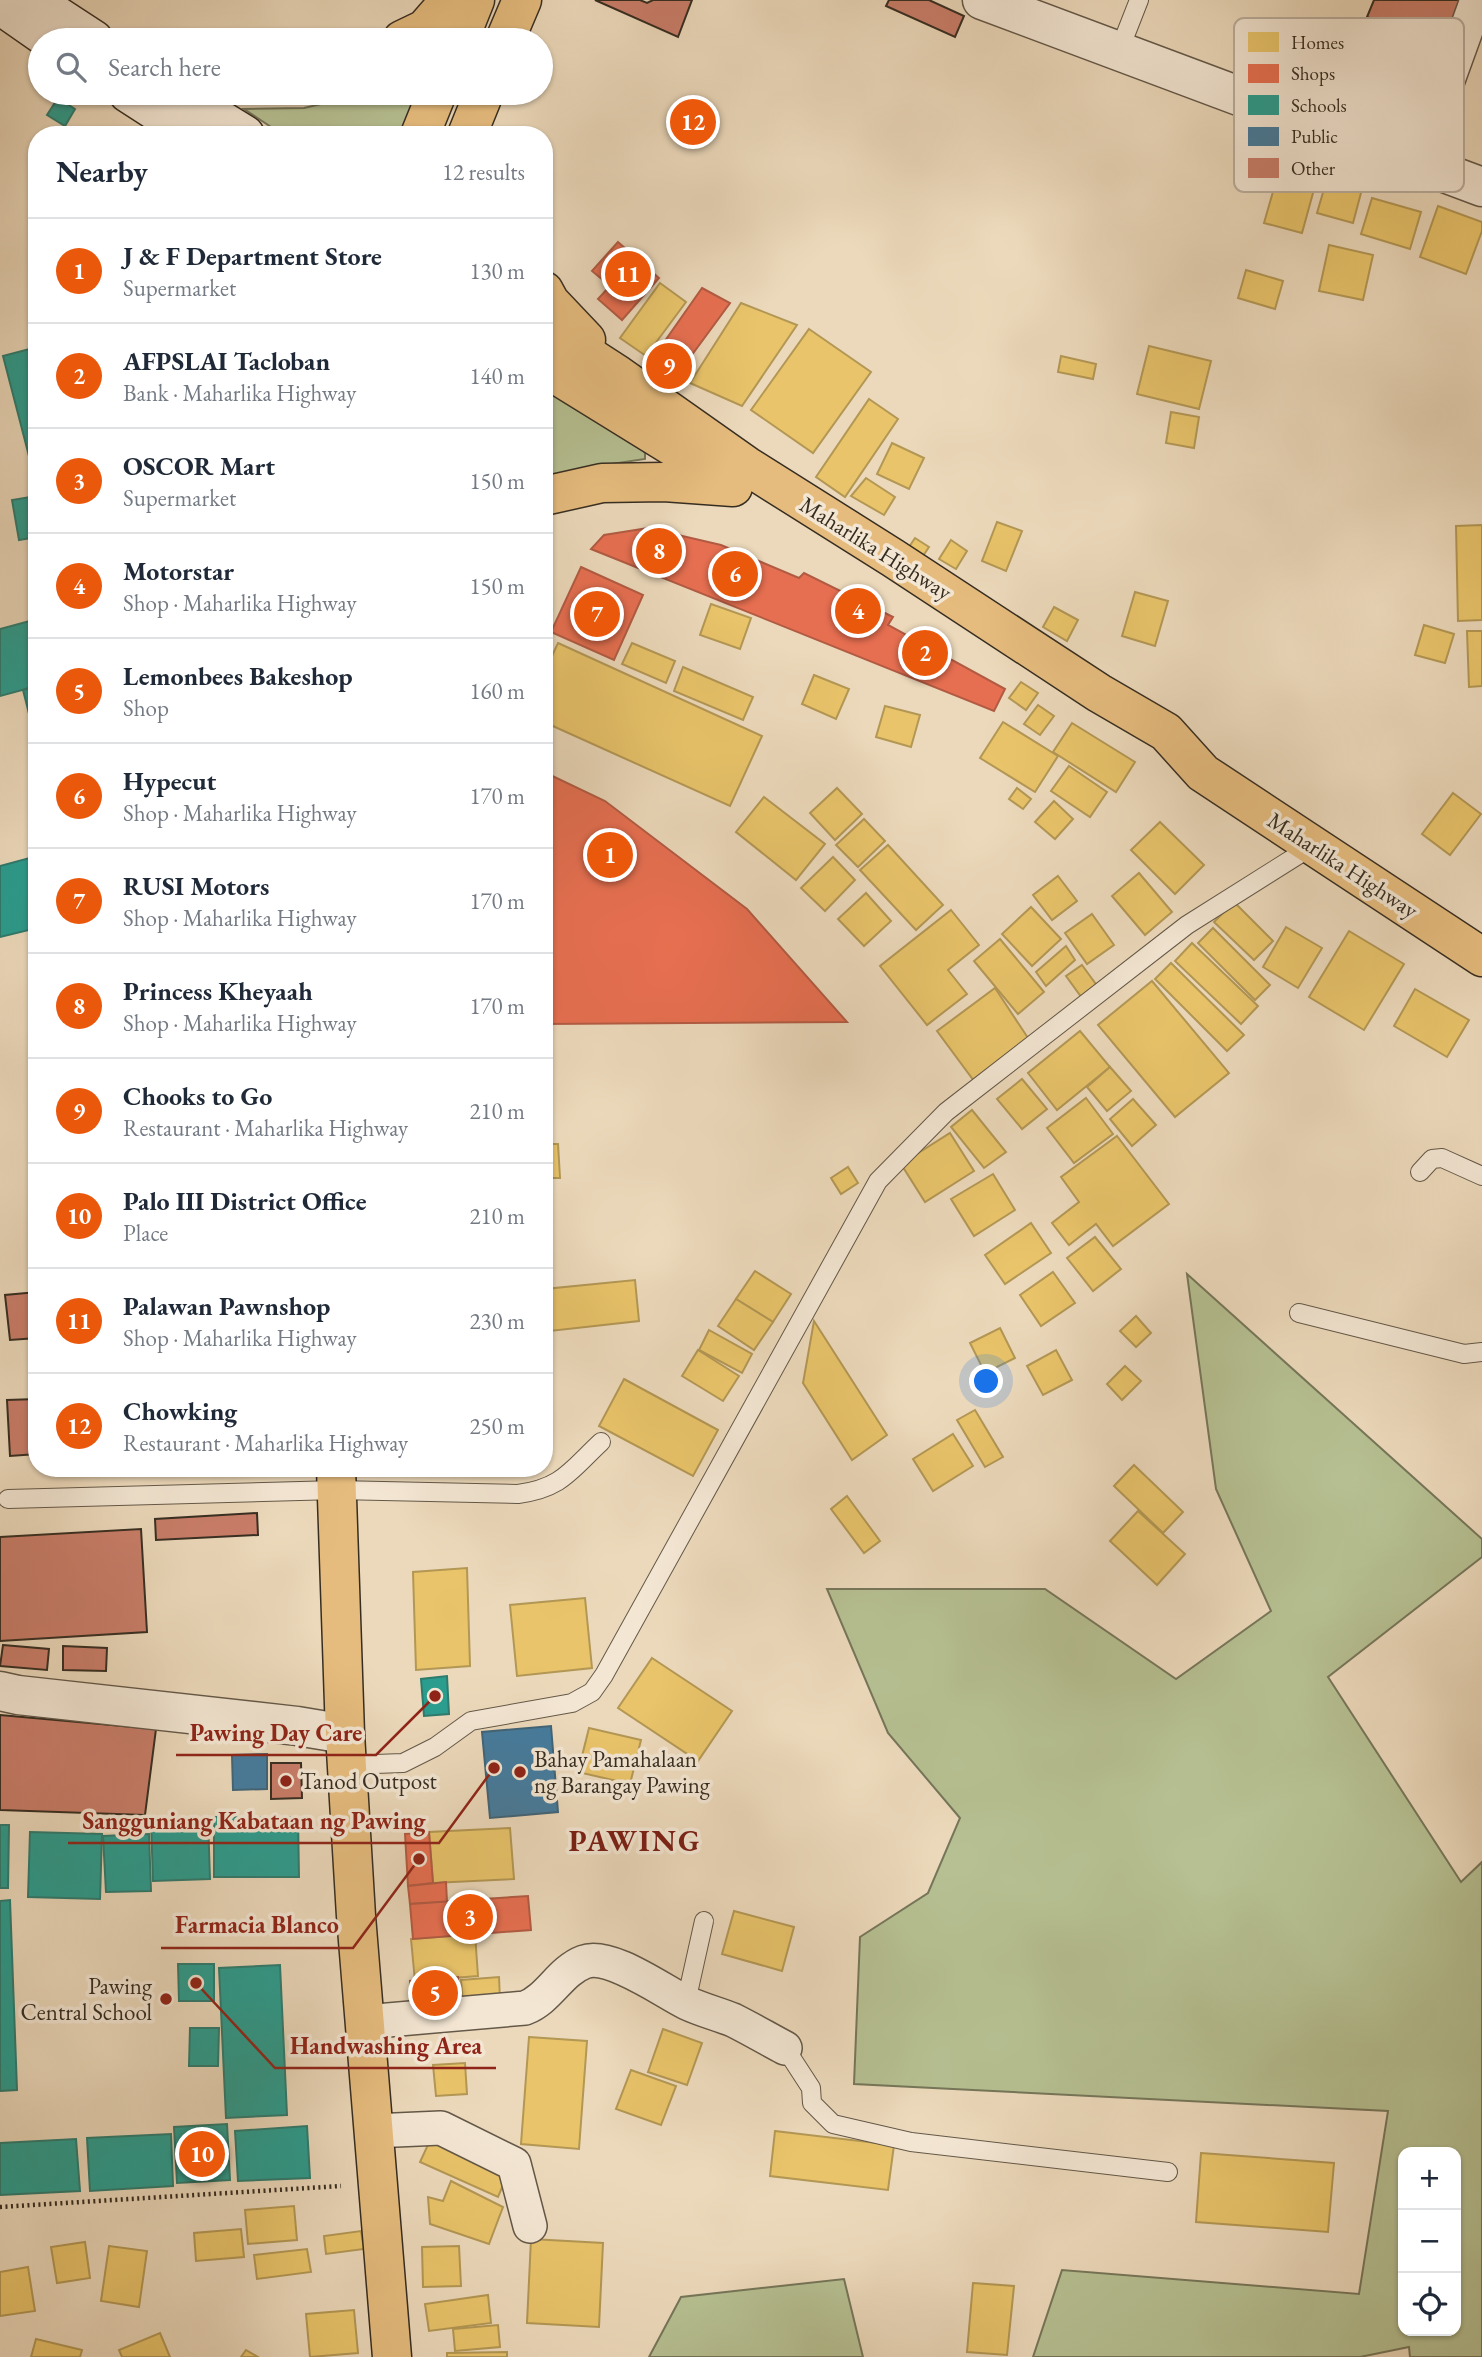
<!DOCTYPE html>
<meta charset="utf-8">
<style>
body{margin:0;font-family:"EB Garamond",serif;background:#f2f2f3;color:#1f2937}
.controls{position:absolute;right:21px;bottom:21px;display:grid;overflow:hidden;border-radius:14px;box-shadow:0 2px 5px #0004}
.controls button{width:63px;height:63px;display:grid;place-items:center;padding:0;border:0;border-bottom:2px solid #e0e1e3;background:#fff;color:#1f2937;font:35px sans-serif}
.you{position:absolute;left:987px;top:1382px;width:24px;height:24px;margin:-18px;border:5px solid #fff;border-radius:50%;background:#1a73e8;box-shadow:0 0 0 10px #1a73e833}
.badge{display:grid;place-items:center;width:46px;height:46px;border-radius:50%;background:#ea580c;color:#fff;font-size:23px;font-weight:700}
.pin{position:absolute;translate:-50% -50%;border:4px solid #fff;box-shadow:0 2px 7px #0006}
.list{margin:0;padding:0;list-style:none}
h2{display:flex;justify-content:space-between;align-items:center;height:91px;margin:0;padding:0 28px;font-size:30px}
h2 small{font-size:23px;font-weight:400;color:#747a83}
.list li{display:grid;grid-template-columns:46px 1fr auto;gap:21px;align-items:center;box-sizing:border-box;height:105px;padding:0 28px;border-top:2px solid #e0e1e3}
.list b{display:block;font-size:26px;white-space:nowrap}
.list p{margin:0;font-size:23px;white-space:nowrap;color:#747a83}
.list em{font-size:23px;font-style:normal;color:#747a83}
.icon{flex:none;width:38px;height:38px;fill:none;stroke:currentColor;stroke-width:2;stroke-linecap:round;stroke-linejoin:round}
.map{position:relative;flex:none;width:1482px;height:2357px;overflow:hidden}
.search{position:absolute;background:#fff;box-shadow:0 2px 5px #0004;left:28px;top:28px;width:525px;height:77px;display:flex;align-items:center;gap:18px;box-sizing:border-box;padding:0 24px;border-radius:38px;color:#747a83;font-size:26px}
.panel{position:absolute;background:#fff;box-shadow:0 2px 5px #0004;left:28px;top:126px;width:525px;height:1351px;border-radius:28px}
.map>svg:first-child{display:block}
</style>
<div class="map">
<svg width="1482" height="2357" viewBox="0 0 1482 2357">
<rect width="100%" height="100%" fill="#ecd9bb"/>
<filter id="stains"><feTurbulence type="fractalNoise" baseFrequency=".00286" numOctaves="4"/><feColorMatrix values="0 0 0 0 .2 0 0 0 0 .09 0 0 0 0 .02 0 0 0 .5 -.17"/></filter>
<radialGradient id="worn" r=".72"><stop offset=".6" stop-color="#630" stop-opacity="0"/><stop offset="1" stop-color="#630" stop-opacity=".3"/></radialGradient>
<g fill="#b6c092" stroke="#76765a" stroke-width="2" fill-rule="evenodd">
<path d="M368 93H422L406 135H283L244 109 304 108Z"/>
<path d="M544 385 641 448 645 453V459L585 468 544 479Z"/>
<path d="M1187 1274 1482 1539V1557L1328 1677 1461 1882 1482 1862V2357H1410L1409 2347 1360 2357H1033L1062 2270 1359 2294 1388 2111 854 2084 860 1937 928 1893 960 1818 888 1733 827 1589H1045L1176 1679 1271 1611 1216 1489ZM1456 2152V2331H1403V2152Z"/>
<path d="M844 2279 863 2357H649L681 2297Z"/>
</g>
<g fill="#e9c46a" stroke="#b39754" stroke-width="2">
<path d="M1287 143 1324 153 1302 233 1264 223Z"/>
<path d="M1331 165 1366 174 1353 223 1317 213Z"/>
<path d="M1372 198 1421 212 1410 249 1361 234Z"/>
<path d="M1438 206 1482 222V231L1466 274 1420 257Z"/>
<path d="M1329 245 1373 255 1363 300 1319 291Z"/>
<path d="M1246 270 1283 281 1275 309 1238 298Z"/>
<path d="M660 283 686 302 646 356 620 338Z"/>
<path d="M741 303 797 325 742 406 690 383Z"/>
<path d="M809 329 871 372 813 453 751 410Z"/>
<path d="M1149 346 1211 361 1199 409 1137 394Z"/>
<path d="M1061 356 1096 364 1093 379 1058 372Z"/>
<path d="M869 399 898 419 845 497 816 477Z"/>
<path d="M1171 412 1199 417 1194 448 1166 443Z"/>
<path d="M892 443 924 458 909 489 877 474Z"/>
<path d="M866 478 895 497 884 515 851 496Z"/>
<path d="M997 522 1022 531 1006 571 982 561Z"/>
<path d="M1482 525V620L1458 621 1456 526Z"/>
<path d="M915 538 929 547 921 559 907 550Z"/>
<path d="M951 540 967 551 956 569 939 559Z"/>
<path d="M1135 592 1168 601 1155 646 1122 636Z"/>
<path d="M711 604 751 618 740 649 700 635Z"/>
<path d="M1054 607 1078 620 1067 641 1043 627Z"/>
<path d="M1424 625 1454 634 1445 663 1415 655Z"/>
<path d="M1467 631H1482V686L1469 687Z"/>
<path d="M558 643 762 736 730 806 544 722V673Z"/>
<path d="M632 643 675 661 666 683 622 664Z"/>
<path d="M683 667 753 697 743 720 674 691Z"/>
<path d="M814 675 849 689 836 719 802 704Z"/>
<path d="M1021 682 1038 693 1026 710 1009 698Z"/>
<path d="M1038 705 1054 716 1040 735 1024 724Z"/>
<path d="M885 706 920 715 911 747 876 737Z"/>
<path d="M1003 722 1058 756 1035 792 980 758Z"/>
<path d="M1072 723 1135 762 1116 792 1053 752Z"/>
<path d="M1069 766 1107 792 1090 817 1051 791Z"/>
<path d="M837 788 862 814 835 840 810 813Z"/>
<path d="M1017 788 1031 799 1023 809 1009 799Z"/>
<path d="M1453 793 1481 814 1450 855 1422 834Z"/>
<path d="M764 797 825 844 796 880 736 832Z"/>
<path d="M1054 801 1073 819 1055 839 1035 822Z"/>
<path d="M864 819 885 841 858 867 836 845Z"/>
<path d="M1160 822 1204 865 1175 894 1131 850Z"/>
<path d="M888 845 943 905 916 930 860 870Z"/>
<path d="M833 857 855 880 825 911 801 888Z"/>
<path d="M1139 873 1172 912 1145 935 1112 896Z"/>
<path d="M1058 876 1077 901 1052 920 1033 895Z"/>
<path d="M866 893 891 921 864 946 838 919Z"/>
<path d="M1234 902 1273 941 1254 960 1214 922Z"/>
<path d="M1031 907 1061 939 1032 966 1002 934Z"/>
<path d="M951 910 979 945 948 970 967 994 927 1025 880 966Z"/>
<path d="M1092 914 1114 945 1087 964 1065 933Z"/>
<path d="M1286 927 1322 948 1298 988 1263 967Z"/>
<path d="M1213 928 1270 985 1255 1000 1198 943Z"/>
<path d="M1349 931 1404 964 1364 1030 1309 997Z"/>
<path d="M1000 939 1044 992 1018 1014 974 961Z"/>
<path d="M1192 943 1258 1006 1241 1024 1175 961Z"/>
<path d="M1066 946 1075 960 1046 986 1036 972Z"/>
<path d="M1171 963 1244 1035 1227 1051 1155 979Z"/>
<path d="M1082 965 1098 987 1082 998 1066 976Z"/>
<path d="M1152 981 1229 1073 1175 1117 1098 1025Z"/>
<path d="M995 988 1030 1041 977 1085 937 1031Z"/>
<path d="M1415 989 1469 1020 1447 1057 1394 1026Z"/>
<path d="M1080 1031 1110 1067 1057 1110 1028 1073Z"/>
<path d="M1110 1067 1131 1091 1107 1111 1087 1087Z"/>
<path d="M1022 1079 1047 1109 1022 1129 997 1099Z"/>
<path d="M1086 1098 1113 1134 1074 1163 1047 1128Z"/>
<path d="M1133 1099 1156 1125 1132 1146 1110 1119Z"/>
<path d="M972 1110 1006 1152 984 1168 951 1127Z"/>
<path d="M950 1133 974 1171 925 1202 901 1164Z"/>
<path d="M1117 1136 1169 1204 1113 1246 1096 1224 1069 1245 1052 1223 1079 1202 1061 1177Z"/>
<path d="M544 1144H558L560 1178H544Z"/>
<path d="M848 1167 858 1183 841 1194 831 1178Z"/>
<path d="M993 1174 1015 1210 974 1236 951 1199Z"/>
<path d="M1031 1223 1051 1253 1005 1284 985 1255Z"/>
<path d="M1095 1237 1121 1269 1093 1291 1067 1258Z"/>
<path d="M755 1271 791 1294 773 1322 736 1299Z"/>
<path d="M1053 1272 1075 1303 1041 1326 1020 1295Z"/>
<path d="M635 1280 639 1321 550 1331 545 1289Z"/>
<path d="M736 1299 773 1322 754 1350 718 1326Z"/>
<path d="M1136 1316 1151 1333 1136 1347 1120 1331Z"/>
<path d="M814 1321 887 1435 852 1460 803 1383Z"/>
<path d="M1000 1328 1015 1358 985 1373 970 1343Z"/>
<path d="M709 1330 752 1354 742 1373 699 1350Z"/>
<path d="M698 1350 739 1376 723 1401 682 1376Z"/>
<path d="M1056 1350 1072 1380 1043 1395 1027 1366Z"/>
<path d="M1125 1366 1141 1381 1122 1400 1107 1384Z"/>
<path d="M624 1379 718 1430 693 1476 599 1426Z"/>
<path d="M975 1410 1003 1457 985 1467 957 1420Z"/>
<path d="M953 1434 973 1466 933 1491 913 1459Z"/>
<path d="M1134 1465 1183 1512 1163 1533 1114 1486Z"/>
<path d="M847 1496 880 1541 864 1553 831 1509Z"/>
<path d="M1138 1511 1185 1554 1157 1585 1110 1541Z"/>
<path d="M467 1568 470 1666 416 1670 413 1572Z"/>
<path d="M585 1598 592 1668 517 1676 510 1605Z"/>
<path d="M652 1658 732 1711 698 1761 618 1708Z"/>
<path d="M589 1728 641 1740 630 1784 578 1772Z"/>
<path d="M510 1828 514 1879 433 1883 429 1832Z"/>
<path d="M734 1911 794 1927 782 1971 722 1954Z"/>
<path d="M475 1934 478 1976 415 1981 411 1939Z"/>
<path d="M499 1977 500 2000 463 2004 461 1980Z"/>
<path d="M663 2029 702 2043 687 2085 648 2072Z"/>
<path d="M529 2037 587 2041 579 2149 521 2144Z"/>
<path d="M465 2063 467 2094 436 2096 433 2065Z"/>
<path d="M631 2070 676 2086 661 2125 616 2109Z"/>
<path d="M775 2131 894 2145 888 2190 770 2176Z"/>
<path d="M432 2136 509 2171 498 2197 420 2162Z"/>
<path d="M1201 2153 1334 2163 1328 2232 1196 2222Z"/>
<path d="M451 2181 503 2207 489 2244 430 2224 428 2197 443 2201Z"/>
<path d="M294 2206 297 2240 248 2244 245 2210Z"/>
<path d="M241 2229 244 2257 196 2261 194 2233Z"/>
<path d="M361 2231 364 2249 326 2254 324 2236Z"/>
<path d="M531 2239 603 2243 599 2327 527 2323Z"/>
<path d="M85 2242 90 2278 57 2283 51 2247Z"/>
<path d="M109 2246 147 2251 139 2307 101 2301Z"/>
<path d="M459 2246 461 2286 423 2287 422 2247Z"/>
<path d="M307 2249 311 2272 257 2279 254 2255Z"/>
<path d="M28 2267 35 2311 0 2316V2272Z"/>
<path d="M973 2283 1014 2286 1007 2355 967 2352Z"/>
<path d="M488 2295 491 2323 429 2331 425 2304Z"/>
<path d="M354 2310 358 2353 310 2357 306 2314Z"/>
<path d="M498 2325 500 2347 455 2351 453 2329Z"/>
<path d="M160 2333 170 2357H122L119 2350Z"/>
<path d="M36 2339 82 2350 80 2357H31Z"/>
<path d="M246 2350 258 2357H241Z"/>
<path d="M507 2352V2357H447V2353Z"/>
</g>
<g fill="#e76f51" stroke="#b25b43" stroke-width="2">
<path d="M618 242 659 278 622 320 598 299 610 286 592 271Z"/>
<path d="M702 288 730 303 672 382 646 368Z"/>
<path d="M648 528 721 545 799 578 804 573 893 617 888 625 1005 689 994 711 591 549 604 535Z"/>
<path d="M581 567 643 595 614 660 551 632Z"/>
<path d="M544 772 605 801 747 909 847 1022 544 1024Z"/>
<path d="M429 1832 433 1883 408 1886 405 1834Z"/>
<path d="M446 1882 447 1902 410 1904 408 1886Z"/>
<path d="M528 1896 531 1930 413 1939 410 1904Z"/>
<path d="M458 1977 460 2005 412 2008 410 1981Z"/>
</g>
<g fill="#2a9d8f" stroke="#2e7b6e" stroke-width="2">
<path d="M58 98 75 109 65 126 47 115Z"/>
<path d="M37 347V483H36L3 356Z"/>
<path d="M37 496V537L19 540 12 500Z"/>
<path d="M37 619V686L0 696V629Z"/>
<path d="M37 686V745L23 690Z"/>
<path d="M37 856V928L0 937V866Z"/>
<path d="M447 1676 449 1714 424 1716 421 1679Z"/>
<path d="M214 1817H298L299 1877H214Z"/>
<path d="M208 1820 210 1879 153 1881 151 1821Z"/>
<path d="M0 1825H9L8 1888H0Z"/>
<path d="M30 1832 102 1834 100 1899 28 1897Z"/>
<path d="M149 1834 151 1891 106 1892 103 1836Z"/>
<path d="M10 1900 17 2090 0 2091V1901Z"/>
<path d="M178 1964H214V2001H179Z"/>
<path d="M280 1965 287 2115 226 2118 219 1968Z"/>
<path d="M190 2028H219L218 2066H189Z"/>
<path d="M227 2124 230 2180 177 2183 174 2127Z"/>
<path d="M307 2126 310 2178 238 2181 235 2131Z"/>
<path d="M171 2134 173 2186 90 2191 87 2138Z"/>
<path d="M76 2139 80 2191 0 2195V2143Z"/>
</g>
<g fill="#457b9d" stroke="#406478" stroke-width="2">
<path d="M551 1726 558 1812 490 1818 482 1732Z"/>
<path d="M267 1754V1789L233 1790 232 1755Z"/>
</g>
<g fill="#c97d69" stroke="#362d21" stroke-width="2">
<path d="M595 0H640L647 3 653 0H692L678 37Z"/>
<path d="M889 0H929L964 16 955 37 886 6Z"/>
<path d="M1374 0H1467L1449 51 1367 17Z"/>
<path d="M37 1292V1338L10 1340 5 1295Z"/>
<path d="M37 1399V1454L10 1456 7 1400Z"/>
<path d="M257 1513 258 1535 156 1540 155 1519Z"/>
<path d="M141 1529 147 1632 0 1641V1537Z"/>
<path d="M3 1645 49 1649 47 1670 0 1666Z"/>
<path d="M63 1646 107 1648 106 1671 63 1670Z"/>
<path d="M0 1715 156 1729 145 1815 0 1810Z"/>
<path d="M271 1763H301L302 1798 271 1799Z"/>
</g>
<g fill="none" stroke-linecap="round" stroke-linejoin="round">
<g stroke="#645848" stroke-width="20">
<g id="service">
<path d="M1119 51 1139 0"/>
<path d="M1420 1172 1432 1159 1442 1158 1482 1176"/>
<path d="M1299 1313 1464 1354 1482 1352"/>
<path d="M8 1499 337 1490 518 1494C562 1488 570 1471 601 1442"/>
<path d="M347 1765 403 1763 435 1747 471 1721 572 1703 592 1692 604 1675 878 1181 946 1112 1187 925 1314 845"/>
<path d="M686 2002 704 1921"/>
<path d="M785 2048 811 2088 812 2103 833 2124 911 2142 1168 2172"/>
</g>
</g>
<g stroke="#645848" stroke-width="36">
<g id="minor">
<path d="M1418 163 1477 0"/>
<path d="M365 2022 525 2008C549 1999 560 1971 584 1962 610 1952 664 1992 687 2003 702 2010 718 2014 733 2020 751 2029 768 2039 785 2048"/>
<path d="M373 2131 441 2128 514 2164 530 2226"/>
</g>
</g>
<g stroke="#645848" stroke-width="41">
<g id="tertiary">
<path d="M982 0 1482 187"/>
<path d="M0 1691 18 1695 297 1726 345 1734"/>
</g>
</g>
<g stroke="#362d21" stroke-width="41">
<g id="secondary">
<path d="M33 0 94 40"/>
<path d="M0 5 50 40"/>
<path d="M128 93 193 135"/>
<path d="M177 93 245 135"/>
</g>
</g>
<g stroke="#362d21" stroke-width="41">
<path id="primary" d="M336 1468 345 1734 356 1916 392 2357"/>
</g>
<g stroke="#362d21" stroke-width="41">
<g id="trunk">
<path d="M402 40 425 29 450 0"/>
<path d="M459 40 475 0"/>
<path d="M505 40 522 0"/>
<path d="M420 135 437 93"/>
<path d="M467 135 484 93"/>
<path d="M544 291 550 302 586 340"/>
<path d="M544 327 618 375 747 466 893 558 1099 693 1166 732 1203 773 1482 957"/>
<path d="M544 367 714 472"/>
<path d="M544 496 602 483 664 482 733 487"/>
</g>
</g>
<path stroke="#362d21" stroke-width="4.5" stroke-dasharray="2 3.5" stroke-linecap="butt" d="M0 2207 341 2186"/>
<use href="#service" stroke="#f3e6d3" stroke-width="18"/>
<use href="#minor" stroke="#f3e6d3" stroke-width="33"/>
<use href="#tertiary" stroke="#f3e6d3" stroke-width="38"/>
<use href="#secondary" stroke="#f3e6d3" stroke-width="38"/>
<use href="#primary" stroke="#e6bc7e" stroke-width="38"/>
<use href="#trunk" stroke="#e6bc7e" stroke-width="38"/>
</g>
<g fill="#8f2418" stroke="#f3e6d3" stroke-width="2.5">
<circle cx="520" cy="1772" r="7"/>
<circle cx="286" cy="1781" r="7"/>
<circle cx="166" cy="1999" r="7"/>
</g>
<g text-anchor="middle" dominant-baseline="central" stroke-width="7" stroke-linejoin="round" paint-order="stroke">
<g font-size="23" fill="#362d21" stroke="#f3e6d3">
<text transform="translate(876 548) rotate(32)">Maharlika Highway</text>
<text transform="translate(1343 865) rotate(33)">Maharlika Highway</text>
</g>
<g font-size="23" fill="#362d21" stroke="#f3e6d3" text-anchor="start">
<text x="534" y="1759">Bahay Pamahalaan<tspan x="534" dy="26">ng Barangay Pawing</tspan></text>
<text x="300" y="1781">Tanod Outpost</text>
<text x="152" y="1986" text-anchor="end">Pawing<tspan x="152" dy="26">Central School</tspan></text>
</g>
<g font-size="30" font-weight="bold" letter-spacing="2" fill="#7a1f14" stroke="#f3e6d3">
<text x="635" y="1840">PAWING</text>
</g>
</g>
<rect x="1234" y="18" width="230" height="174" rx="10" fill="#f3e6d3" stroke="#baae9e" stroke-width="2"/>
<rect x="1248" y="32" width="31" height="20" fill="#e9c46a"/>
<rect x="1248" y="64" width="31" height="19" fill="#e76f51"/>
<rect x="1248" y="95" width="31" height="20" fill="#2a9d8f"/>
<rect x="1248" y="127" width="31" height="19" fill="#457b9d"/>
<rect x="1248" y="158" width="31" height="20" fill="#c97d69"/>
<g font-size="19" fill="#362d21">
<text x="1291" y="49">Homes</text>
<text x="1291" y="80">Shops</text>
<text x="1291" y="112">Schools</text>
<text x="1291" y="143">Public</text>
<text x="1291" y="175">Other</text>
</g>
<path fill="none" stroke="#8f2418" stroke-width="2.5" d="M435 1696L376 1755H176M494 1768L439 1843H68M419 1859L353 1948H161M196 1983L275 2068H496"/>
<g fill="#8f2418" stroke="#f3e6d3" stroke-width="2.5">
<circle cx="435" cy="1696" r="7"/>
<circle cx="494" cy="1768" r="7"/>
<circle cx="419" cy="1859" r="7"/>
<circle cx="196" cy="1983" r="7"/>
</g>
<g font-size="24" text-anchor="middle" font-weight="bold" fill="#8f2418" stroke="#f3e6d3" stroke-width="7" stroke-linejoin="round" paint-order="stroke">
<text x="276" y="1741">Pawing Day Care</text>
<text x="254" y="1829">Sangguniang Kabataan ng Pawing</text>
<text x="257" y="1933">Farmacia Blanco</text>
<text x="386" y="2054">Handwashing Area</text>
</g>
<rect width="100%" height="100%" filter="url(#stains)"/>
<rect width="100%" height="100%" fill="url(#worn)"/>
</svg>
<div class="controls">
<button>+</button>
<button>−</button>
<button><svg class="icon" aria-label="locate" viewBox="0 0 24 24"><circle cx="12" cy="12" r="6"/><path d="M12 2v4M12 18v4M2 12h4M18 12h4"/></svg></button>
</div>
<div class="you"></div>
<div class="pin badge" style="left:610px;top:855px">1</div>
<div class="pin badge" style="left:925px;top:653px">2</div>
<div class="pin badge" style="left:470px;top:1917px">3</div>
<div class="pin badge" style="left:858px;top:611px">4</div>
<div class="pin badge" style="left:435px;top:1993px">5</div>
<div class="pin badge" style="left:735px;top:574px">6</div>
<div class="pin badge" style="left:597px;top:614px">7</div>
<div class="pin badge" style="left:659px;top:551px">8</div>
<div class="pin badge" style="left:669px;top:366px">9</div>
<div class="pin badge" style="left:202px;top:2154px">10</div>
<div class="pin badge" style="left:628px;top:274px">11</div>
<div class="pin badge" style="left:693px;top:122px">12</div>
<div class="search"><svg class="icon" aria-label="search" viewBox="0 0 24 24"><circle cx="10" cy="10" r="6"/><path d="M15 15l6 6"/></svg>Search here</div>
<section class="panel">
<h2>Nearby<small>12 results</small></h2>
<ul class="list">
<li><span class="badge">1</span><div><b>J &amp; F Department Store</b><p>Supermarket</p></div><em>130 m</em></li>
<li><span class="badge">2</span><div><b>AFPSLAI Tacloban</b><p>Bank · Maharlika Highway</p></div><em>140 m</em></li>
<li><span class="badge">3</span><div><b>OSCOR Mart</b><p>Supermarket</p></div><em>150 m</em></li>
<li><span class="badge">4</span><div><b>Motorstar</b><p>Shop · Maharlika Highway</p></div><em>150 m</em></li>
<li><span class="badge">5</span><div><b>Lemonbees Bakeshop</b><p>Shop</p></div><em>160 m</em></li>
<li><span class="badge">6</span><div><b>Hypecut</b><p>Shop · Maharlika Highway</p></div><em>170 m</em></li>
<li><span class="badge">7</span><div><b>RUSI Motors</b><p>Shop · Maharlika Highway</p></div><em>170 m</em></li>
<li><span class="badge">8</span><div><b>Princess Kheyaah</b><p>Shop · Maharlika Highway</p></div><em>170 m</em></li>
<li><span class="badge">9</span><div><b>Chooks to Go</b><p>Restaurant · Maharlika Highway</p></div><em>210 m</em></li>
<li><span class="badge">10</span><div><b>Palo III District Office</b><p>Place</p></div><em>210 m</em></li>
<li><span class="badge">11</span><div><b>Palawan Pawnshop</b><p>Shop · Maharlika Highway</p></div><em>230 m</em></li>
<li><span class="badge">12</span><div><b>Chowking</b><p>Restaurant · Maharlika Highway</p></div><em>250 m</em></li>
</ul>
</section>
</div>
